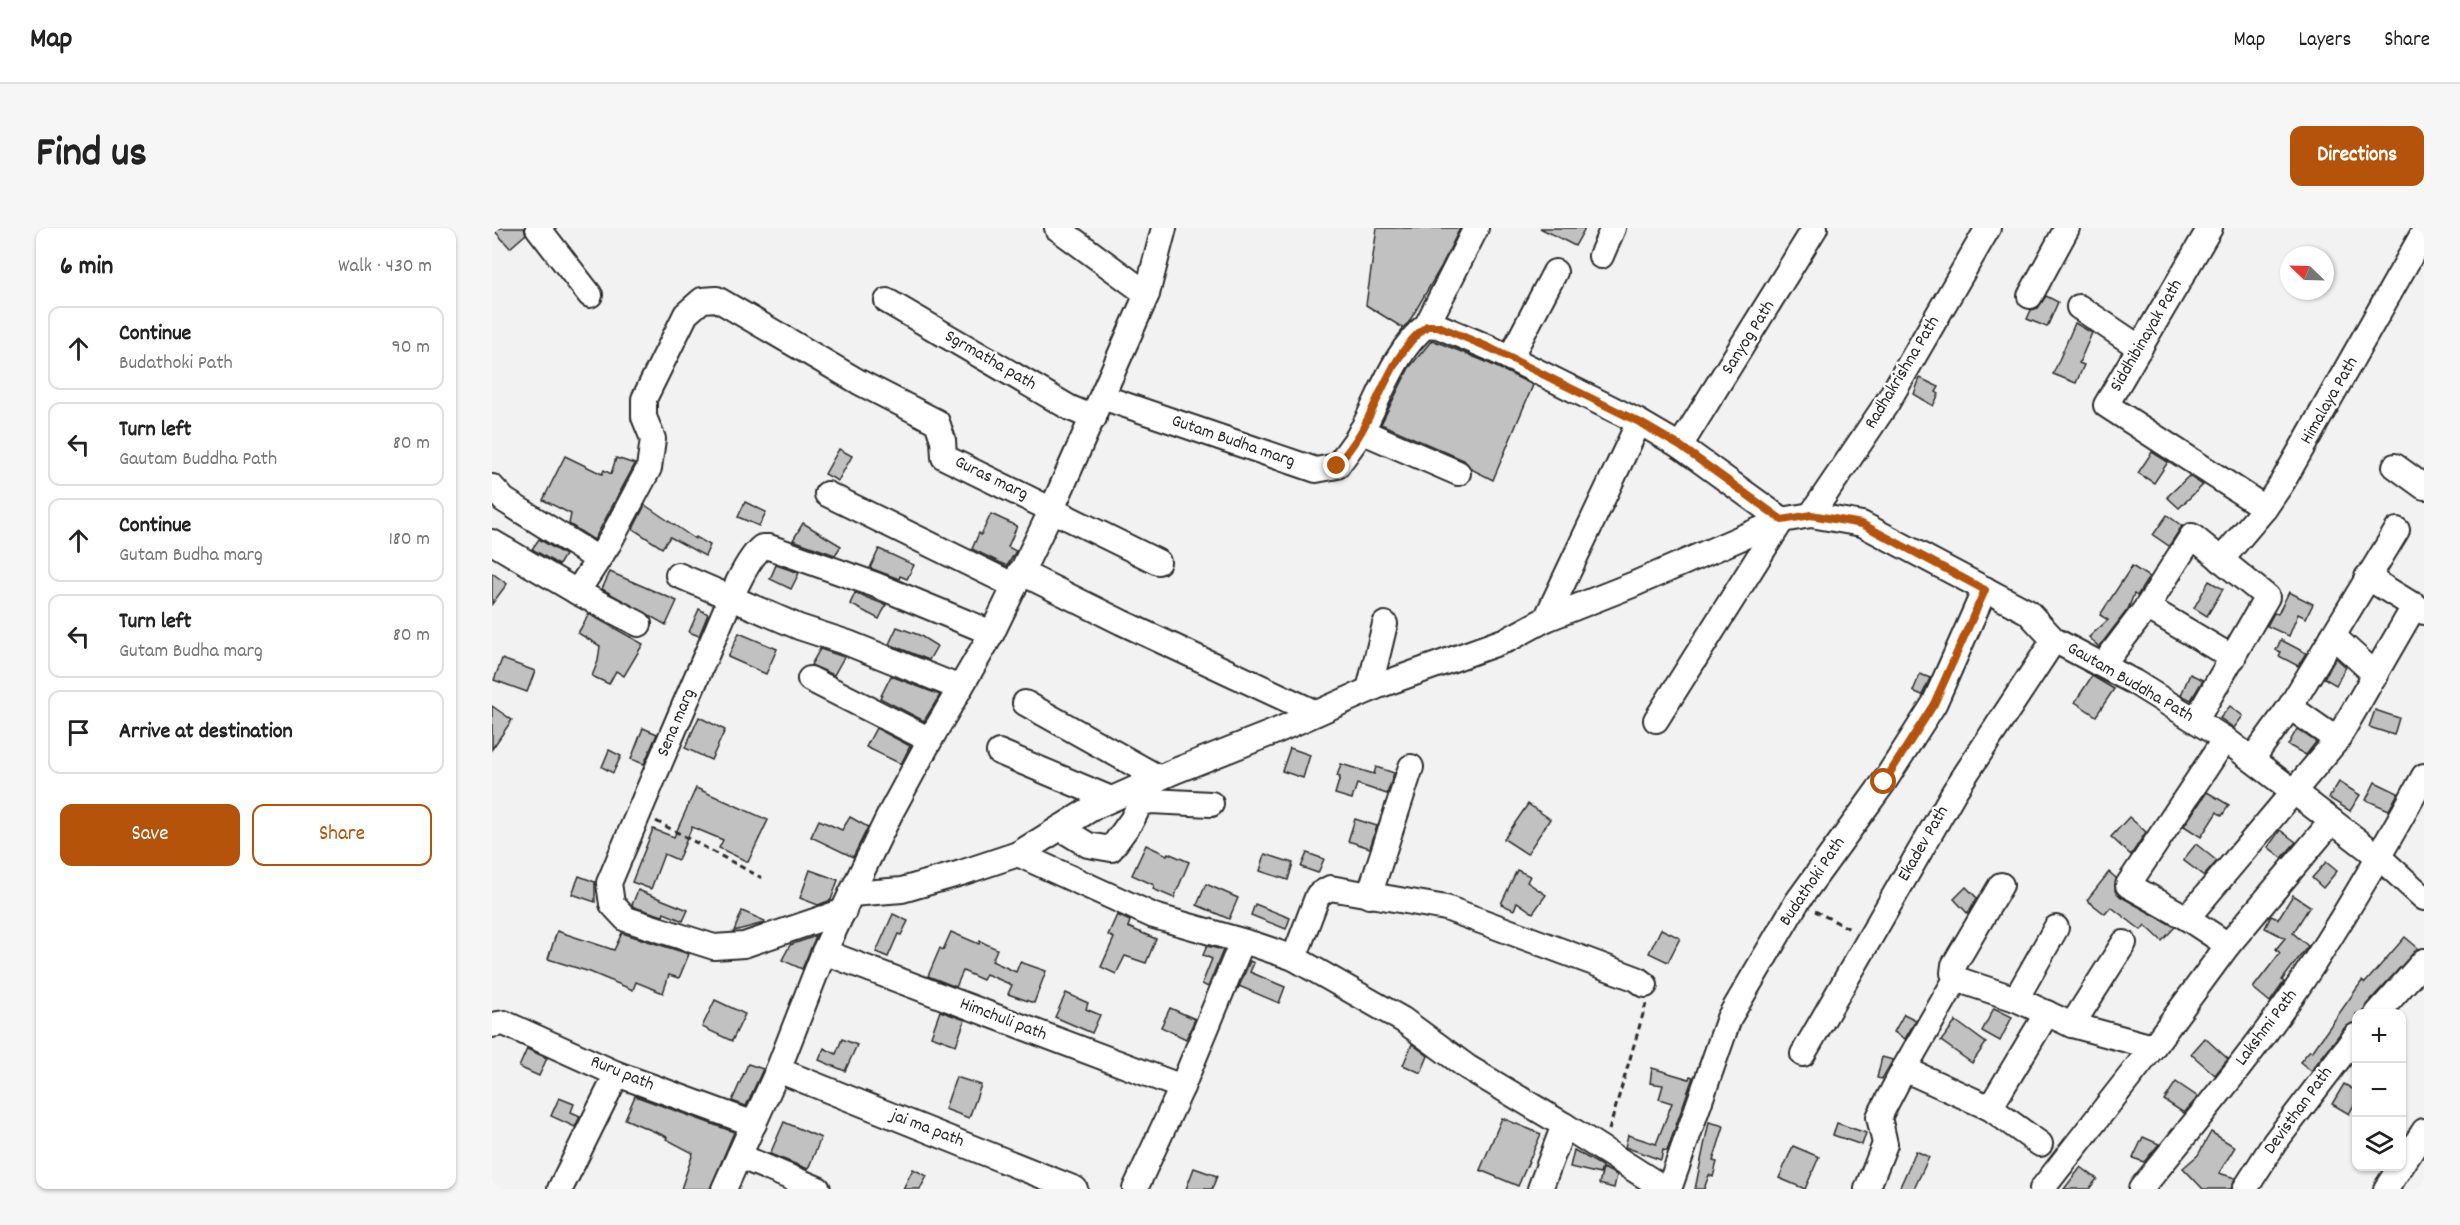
<!DOCTYPE html>
<meta charset="utf-8">
<style>
body{margin:0;font-family:Dekko,sans-serif;background:#f6f6f6;color:#222}
.controls{position:absolute;right:18px;bottom:18px;display:grid;overflow:hidden;border-radius:12px;box-shadow:0 2px 4px #0004}
.controls button{width:54px;height:54px;display:grid;place-items:center;padding:0;border:0;border-bottom:2px solid #e0e0e0;background:#fff;color:#222;font:30px sans-serif}
.compass{position:absolute;left:1788px;top:18px;width:54px;height:54px;border-radius:50%;background:#fff;box-shadow:0 2px 4px #0004;rotate:293deg}
.stop{position:absolute;width:18px;height:18px;margin:-14px;border:4px solid #b45309;border-radius:50%;background:#fff}
.stop.end{background:#b45309;border-color:#fff;box-shadow:0 2px 6px #0008}
.list{margin:0;padding:0;list-style:none}
h2{display:flex;justify-content:space-between;align-items:center;height:78px;margin:0;padding:0 24px;font-size:26px}
h2 small{font-size:20px;font-weight:400;color:#767676}
.list li{display:grid;grid-template-columns:39px 1fr auto;gap:18px;align-items:center;box-sizing:border-box;height:84px;margin:0 12px 12px;padding:0 12px;border:2px solid #e0e0e0;border-radius:12px}
.list b{display:block;font-size:22px;white-space:nowrap}
.list p{margin:0;font-size:20px;white-space:nowrap;color:#767676}
.list em{font-size:20px;font-style:normal;color:#767676}
.actions{display:flex;gap:12px;padding:18px 24px}
.actions a{flex:1;padding:14px 0;border:2px solid #b45309;border-radius:12px;text-align:center;font-size:21px;color:#b45309}
.actions .main{background:#b45309;color:#fff}
.icon{flex:none;width:33px;height:33px;fill:none;stroke:currentColor;stroke-width:2;stroke-linecap:round;stroke-linejoin:round}
.map{position:relative;flex:none;width:1932px;height:961px;overflow:hidden;border-radius:12px}
header{display:flex;align-items:center;gap:36px;box-sizing:border-box;height:84px;padding:0 30px;background:#fff;border-bottom:2px solid #e0e0e0}
header strong{font-size:28px}
nav{display:flex;gap:33px;margin-inline-start:auto;font-size:21px}
.intro{display:flex;align-items:center;justify-content:space-between;box-sizing:border-box;height:144px;padding:0 36px}
h1{margin:0;font-size:42px}
.button{padding:15px 27px;border-radius:12px;background:#b45309;color:#fff;font-size:21px;font-weight:700}
main{display:flex;gap:36px;padding:0 36px}
aside{flex:1;background:#fff;border-radius:12px;box-shadow:0 2px 4px #0004}
.map>svg:first-child{display:block}
</style>
<header>
<strong>Map</strong>
<nav><a>Map</a><a>Layers</a><a>Share</a></nav>
</header>
<div class="intro"><h1>Find us</h1><a class="button">Directions</a></div>
<main>
<aside>
<h2>6 min<small>Walk · 430 m</small></h2>
<ul class="list">
<li><svg class="icon" aria-label="ahead" viewBox="0 0 24 24"><path d="M12 20V5M6 11l6-6 6 6"/></svg><div><b>Continue</b><p>Budathoki Path</p></div><em>90 m</em></li>
<li><svg class="icon" aria-label="left" viewBox="0 0 24 24"><path d="M17 20v-9H6M10 6l-5 5 5 5"/></svg><div><b>Turn left</b><p>Gautam Buddha Path</p></div><em>80 m</em></li>
<li><svg class="icon" aria-label="ahead" viewBox="0 0 24 24"><path d="M12 20V5M6 11l6-6 6 6"/></svg><div><b>Continue</b><p>Gutam Budha marg</p></div><em>180 m</em></li>
<li><svg class="icon" aria-label="left" viewBox="0 0 24 24"><path d="M17 20v-9H6M10 6l-5 5 5 5"/></svg><div><b>Turn left</b><p>Gutam Budha marg</p></div><em>80 m</em></li>
<li><svg class="icon" aria-label="arrive" viewBox="0 0 24 24"><path d="M6 21V4h12l-3 4 3 4H6"/></svg><div><b>Arrive at destination</b></div></li>
</ul>
<div class="actions"><a class="main">Save</a><a>Share</a></div>
</aside>
<div class="map">
<svg width="1932" height="961" viewBox="0 0 1932 961">
<rect width="100%" height="100%" fill="#f2f2f2"/>
<filter id="ink" filterUnits="userSpaceOnUse"><feTurbulence type="fractalNoise" baseFrequency=".0167" numOctaves="2"/><feDisplacementMap in="SourceGraphic" scale="12" xChannelSelector="R" yChannelSelector="G"/><feConvolveMatrix kernelMatrix="1 2 1 2 8 2 1 2 1" color-interpolation-filters="sRGB"/></filter>
<g filter="url(#ink)">
<g fill="#c1c1c1" stroke="#2b2b2b" stroke-width="1.5">
<path d="M0 0H32L34 6 18 20Z"/>
<path d="M885 0H968L949 39 917 94 911 100 874 77Z"/>
<path d="M1048 0H1093L1083 18Z"/>
<path d="M1554 68 1566 74 1555 99 1535 91 1539 82 1546 80Z"/>
<path d="M1583 95 1600 105 1587 135 1592 137 1584 155 1561 146Z"/>
<path d="M940 112 992 133 1041 157 1001 252 979 241 972 232 889 196 917 140Z"/>
<path d="M1428 150 1447 159 1444 164 1447 166 1441 178 1422 166Z"/>
<path d="M347 221 360 228 346 253 333 246Z"/>
<path d="M1660 224 1676 234 1662 255 1646 245Z"/>
<path d="M73 228 110 246 112 242 119 246 124 230 143 236 102 312 77 296 79 286 51 272Z"/>
<path d="M1697 248 1711 257 1687 280 1675 269Z"/>
<path d="M253 274 274 284 267 298 246 289Z"/>
<path d="M153 277 203 311 204 309 218 317 213 328 178 309 170 320 141 301Z"/>
<path d="M499 286 525 298 516 319 524 323 515 338 480 321 487 305 489 307Z"/>
<path d="M1675 287 1690 298 1677 318 1661 307Z"/>
<path d="M311 295 349 318 343 327 301 312Z"/>
<path d="M47 311 73 327 67 337 40 321Z"/>
<path d="M387 321 422 337 415 351 408 348 407 351 378 340Z"/>
<path d="M284 337 307 345 299 361 278 351Z"/>
<path d="M1640 338 1657 349 1645 368 1642 366 1636 381 1607 419 1597 409 1616 392 1608 387Z"/>
<path d="M118 344 185 373 174 397 110 361Z"/>
<path d="M0 345 15 356 0 376Z"/>
<path d="M1717 353 1731 361 1715 388 1702 380Z"/>
<path d="M1797 364 1821 376 1814 390 1806 386 1797 408 1775 398 1782 385 1786 386Z"/>
<path d="M363 365 394 377 387 391 358 376Z"/>
<path d="M207 381 216 386 207 408 197 404Z"/>
<path d="M97 386 151 416 132 448 124 443 117 456 100 448 106 433 108 418 86 405Z"/>
<path d="M405 399 427 407 445 418 437 432 397 416Z"/>
<path d="M247 405 285 421 274 446 236 429Z"/>
<path d="M1789 412 1814 425 1806 438 1787 428 1789 424 1784 422Z"/>
<path d="M328 421 352 429 342 447 319 437Z"/>
<path d="M1844 430 1854 439 1844 457 1832 450Z"/>
<path d="M10 431 43 443 35 464 2 452Z"/>
<path d="M1428 446 1438 450 1430 467 1421 463Z"/>
<path d="M1698 446 1711 452 1699 472 1689 467Z"/>
<path d="M399 448 448 467 432 493 388 470Z"/>
<path d="M1600 448 1622 461 1604 488 1583 474Z"/>
<path d="M0 478 20 492 0 521Z"/>
<path d="M1738 478 1751 488 1742 500 1728 490Z"/>
<path d="M1883 482 1907 490 1902 507 1877 499Z"/>
<path d="M207 489 233 502 219 532 193 520Z"/>
<path d="M151 500 165 506 152 536 139 531Z"/>
<path d="M384 500 418 518 409 536 374 519Z"/>
<path d="M1805 501 1824 514 1814 527 1796 517Z"/>
<path d="M798 520 818 527 811 550 790 543Z"/>
<path d="M117 522 129 528 121 545 110 539Z"/>
<path d="M849 536 882 546 884 539 902 545 895 566 865 556 860 571 843 566 848 549 845 548Z"/>
<path d="M1847 554 1868 567 1858 583 1837 570Z"/>
<path d="M1883 554 1906 565 1897 582 1874 572Z"/>
<path d="M204 560 276 592 256 634 227 620 231 612 200 599 186 632 172 626 159 661 140 654 161 601 182 609Z"/>
<path d="M1715 564 1737 577 1730 588 1725 584 1709 609 1692 598Z"/>
<path d="M1036 576 1058 591 1035 626 1012 611Z"/>
<path d="M358 589 376 599 361 629 319 609 327 592 350 602Z"/>
<path d="M1637 589 1654 604 1639 627 1619 609Z"/>
<path d="M863 591 885 598 878 620 856 613Z"/>
<path d="M1788 602 1804 614 1790 630 1776 619Z"/>
<path d="M1704 616 1725 633 1712 648 1691 632Z"/>
<path d="M654 617 675 627 676 625 697 634 682 670 661 661 662 657 640 647Z"/>
<path d="M815 625 832 631 826 645 809 639Z"/>
<path d="M773 626 801 635 796 652 768 643Z"/>
<path d="M1834 634 1845 643 1831 660 1820 650Z"/>
<path d="M318 642 346 652 339 672 326 677 308 670Z"/>
<path d="M1025 642 1038 648 1035 654 1054 667 1041 685 1025 674 1022 682 1009 676Z"/>
<path d="M1617 644 1624 650 1623 663 1629 669 1683 699 1670 713 1653 697 1649 702 1619 679 1613 686 1595 672Z"/>
<path d="M87 648 103 654V674L80 666Z"/>
<path d="M714 656 746 670 737 691 705 677Z"/>
<path d="M1474 659 1485 670 1476 686 1462 671Z"/>
<path d="M146 662 196 682 191 693 172 685 171 688 142 679 140 677Z"/>
<path d="M1801 667 1818 678 1801 705 1816 718 1790 752 1792 754 1778 774 1761 760 1788 725 1784 721 1793 710 1773 700 1779 688 1786 691Z"/>
<path d="M763 676 798 690 794 701 759 687Z"/>
<path d="M250 683 273 693 272 695 242 703Z"/>
<path d="M401 686 416 693 409 707 406 706 396 729 384 724Z"/>
<path d="M625 687 638 693 636 699 664 711 654 735 633 728 624 746 609 739 622 710 616 707Z"/>
<path d="M1169 701 1188 710 1176 734 1157 725Z"/>
<path d="M65 703 122 722 130 705 197 726 187 750 177 747 171 765 144 754 141 762 98 744 56 731Z"/>
<path d="M459 704 487 716 488 713 505 721 500 733 524 744 528 734 554 743 542 775 516 766 520 757 494 746 491 752 471 743 464 759 436 748 448 720 451 722Z"/>
<path d="M324 708 310 741 290 732 298 717Z"/>
<path d="M1913 709 1926 720 1874 777 1871 786H1864V794L1853 799 1819 843 1808 834 1818 822 1820 824 1870 753 1873 755Z"/>
<path d="M715 718 731 722 716 759 710 756 720 731 711 727Z"/>
<path d="M758 733 762 735 758 744 793 759 787 775 747 758 746 761Z"/>
<path d="M574 765 596 775 594 781 608 787 600 805 563 789Z"/>
<path d="M223 772 253 786 240 813 210 799Z"/>
<path d="M678 780 703 791 694 811 669 799Z"/>
<path d="M1502 780 1520 789 1508 813 1490 803Z"/>
<path d="M448 783 473 792 464 817 439 808Z"/>
<path d="M1412 786 1424 792 1413 811 1402 804Z"/>
<path d="M1464 793 1494 815 1480 835 1449 813Z"/>
<path d="M1713 810 1736 831 1723 847 1699 826Z"/>
<path d="M350 811 365 817 353 843 327 832 332 820 344 826Z"/>
<path d="M920 816 936 828 929 845 911 837Z"/>
<path d="M35 821 55 830 47 848 27 839Z"/>
<path d="M1390 829 1401 832 1390 851 1385 850Z"/>
<path d="M256 836 271 841 254 878 240 873Z"/>
<path d="M1160 840 1197 851 1198 848 1201 849 1175 923 1171 922 1169 932 1133 919 1136 907 1164 916 1180 875 1167 871 1171 857 1158 855Z"/>
<path d="M464 849 489 857 477 890 453 881Z"/>
<path d="M1684 854 1706 869 1692 885 1672 872Z"/>
<path d="M1852 856 1864 863V873L1857 886 1840 876Z"/>
<path d="M143 868 242 904 218 961H189L201 925 174 911 175 909 133 891Z"/>
<path d="M67 870 82 876 79 884 88 888 83 899 59 888Z"/>
<path d="M1010 890 1049 906 1026 958 988 942Z"/>
<path d="M292 894 329 910 316 941 278 926Z"/>
<path d="M1217 894 1232 898 1221 933 1225 934 1221 949 1217 947 1212 961H1203Z"/>
<path d="M1345 895 1374 905 1370 917 1341 907Z"/>
<path d="M1719 904 1743 919 1727 945 1743 950 1739 961H1711L1691 940 1706 927Z"/>
<path d="M1651 909 1667 916 1652 934 1641 930Z"/>
<path d="M1301 918 1327 929 1313 961 1287 950Z"/>
<path d="M1082 922 1110 938 1108 946 1078 939Z"/>
<path d="M1424 923 1437 929 1422 961H1407Z"/>
<path d="M1589 939 1605 951 1597 961H1572Z"/>
<path d="M702 940 725 948 720 961H694Z"/>
<path d="M1111 940 1125 947 1122 960 1107 956Z"/>
<path d="M421 941 435 948 428 961H411Z"/>
</g>
<g fill="none" stroke-linecap="round" stroke-linejoin="round">
<g stroke="#2b2b2b" stroke-width="28">
<g id="minor">
<path d="M46 0 98 67"/>
<path d="M565 0 655 66"/>
<path d="M1718 0 1614 177 1773 280"/>
<path d="M1109 28 1121 0"/>
<path d="M1538 68 1575 0"/>
<path d="M395 73 578 180 602 190"/>
<path d="M1587 79 1648 120"/>
<path d="M935 97 984 0"/>
<path d="M1018 130 1063 44"/>
<path d="M610 169 824 242 845 238C853 227 862 216 869 204 888 170 903 121 935 97L946 98 998 120 1147 194 1188 218 1290 292 1319 287 1370 296 1536 384 1562 412 1642 454 1733 511 1887 629 1932 670"/>
<path d="M869 203 966 245"/>
<path d="M1188 218 1323 0"/>
<path d="M1903 238 1932 259"/>
<path d="M0 259 12 272 106 331"/>
<path d="M335 266 523 358"/>
<path d="M1319 287 1395 175 1496 0"/>
<path d="M0 314 85 364 147 396"/>
<path d="M1729 332 1773 280 1790 255 1932 4"/>
<path d="M528 344 629 394 824 485"/>
<path d="M186 347 307 399 356 415 468 460"/>
<path d="M1875 349 1932 384"/>
<path d="M85 364 117 315 157 240 161 211 152 189V171L194 86 210 72 225 71 367 154 445 194 451 212 452 229 666 334"/>
<path d="M1655 379 1741 430"/>
<path d="M1054 391 1147 194"/>
<path d="M1841 408 1884 447"/>
<path d="M1611 437 1655 379 1700 308 1775 369 1704 492"/>
<path d="M318 451 438 512"/>
<path d="M877 462 893 396"/>
<path d="M533 475 667 550"/>
<path d="M1798 479 1845 512"/>
<path d="M1164 492 1290 292"/>
<path d="M1733 511 1636 657 1695 690 1736 717"/>
<path d="M507 524 619 571"/>
<path d="M1760 531 1798 479 1905 302"/>
<path d="M568 600 596 617 619 621 640 592 648 576 659 573 719 576"/>
<path d="M526 626 602 579 683 543 782 504 886 458 1017 411 1054 391 1140 357 1290 292"/>
<path d="M359 666 410 662 469 645 526 626 662 688 764 717 802 730 911 792 975 839 1072 897 1173 961"/>
<path d="M877 668 919 539"/>
<path d="M352 683 252 717 222 719 134 691 120 676 117 655C152 572 187 489 223 407 233 384 252 333 270 319H277L384 357 500 405"/>
<path d="M1695 690 1845 512 1923 377"/>
<path d="M332 724 690 859"/>
<path d="M802 730 826 667 838 660 954 680 1145 751 1153 757"/>
<path d="M1464 751 1524 771 1580 797 1661 819"/>
<path d="M1524 771 1564 700"/>
<path d="M1885 786 1932 733"/>
<path d="M0 797 12 795 125 846 262 896"/>
<path d="M1580 797 1632 715"/>
<path d="M1311 826 1462 564 1562 412"/>
<path d="M1412 841 1464 751 1461 745 1462 737 1509 657"/>
<path d="M286 842 583 961"/>
<path d="M1498 880 1555 785"/>
<path d="M247 928 326 961"/>
<path d="M1910 937 1932 903"/>
<path d="M68 961 125 846"/>
<path d="M232 961 286 842 332 724 359 666 399 584 438 512 500 405 560 281 655 66 672 0"/>
<path d="M643 961 690 859 750 714"/>
<path d="M1048 961 1072 897"/>
<path d="M1177 961 1237 790 1305 674 1392 554 1442 476 1493 361"/>
<path d="M1375 961 1393 916 1387 889 1412 841 1498 880 1548 916"/>
<path d="M1550 961 1661 819 1736 717 1840 593"/>
<path d="M1649 961C1703 894 1760 827 1808 756 1853 689 1893 619 1932 548"/>
<path d="M1753 961 1783 914 1864 808"/>
<path d="M1894 961 1909 938"/>
</g>
</g>
<g stroke="#2b2b2b" stroke-width="3" stroke-dasharray="6 4.5" stroke-linecap="butt">
<path d="M164 593 270 650"/>
<path d="M1323 683 1360 702"/>
<path d="M1117 902 1154 776"/>
</g>
<use href="#minor" stroke="#fff" stroke-width="24"/>
</g>
</g>
<g fill="none" stroke-linecap="round" stroke-linejoin="round" filter="url(#ink)">
<path stroke="#b45309" stroke-width="8" d="M845 238C853 227 862 216 869 204 888 170 903 121 935 98H946L998 120 1147 194 1188 218 1290 292 1319 287 1370 296 1493 362 1442 476 1392 554"/>
</g>
<g text-anchor="middle" dominant-baseline="central" stroke-width="5" stroke-linejoin="round" paint-order="stroke">
<g font-size="18" fill="#2b2b2b" stroke="#fff">
<text transform="translate(1655 108) rotate(-60)">Siddhibinayak Path</text>
<text transform="translate(1257 110) rotate(-58)">Sanyog Path</text>
<text transform="translate(498 133) rotate(30)">Sgrmatha path</text>
<text transform="translate(1411 145) rotate(-59)">Radhakrishna Path</text>
<text transform="translate(1838 173) rotate(-60)">Himalaya Path</text>
<text transform="translate(741 214) rotate(19)">Gutam Budha marg</text>
<text transform="translate(499 251) rotate(26)">Guras marg</text>
<text transform="translate(1638 455) rotate(30)">Gautam Buddha Path</text>
<text transform="translate(185 495) rotate(-67)">Sena marg</text>
<text transform="translate(1432 616) rotate(-60)">Ekadev Path</text>
<text transform="translate(1321 654) rotate(-56)">Budathoki Path</text>
<text transform="translate(511 792) rotate(21)">Himchuli path</text>
<text transform="translate(1775 800) rotate(-53)">Lakshmi Path</text>
<text transform="translate(130 846) rotate(22)">Ruru path</text>
<text transform="translate(1807 883) rotate(-54)">Devisthan Path</text>
<text transform="translate(435 901) rotate(21)">jai ma path</text>
</g>
</g>
</svg>
<div class="controls">
<button>+</button>
<button>−</button>
<button><svg class="icon" aria-label="layers" viewBox="0 0 24 24"><path d="M12 4l9 5-9 5-9-5zM3 14l9 5 9-5"/></svg></button>
</div>
<svg class="compass" viewBox="-18 -18 36 36"><path d="M0-13l5 13h-10z" fill="#e53935"/><path d="M0 13l5-13h-10z" fill="#767676"/></svg>
<div class="stop" style="left:1392px;top:554px"></div>
<div class="stop end" style="left:845px;top:238px"></div>
</div>
</main>
